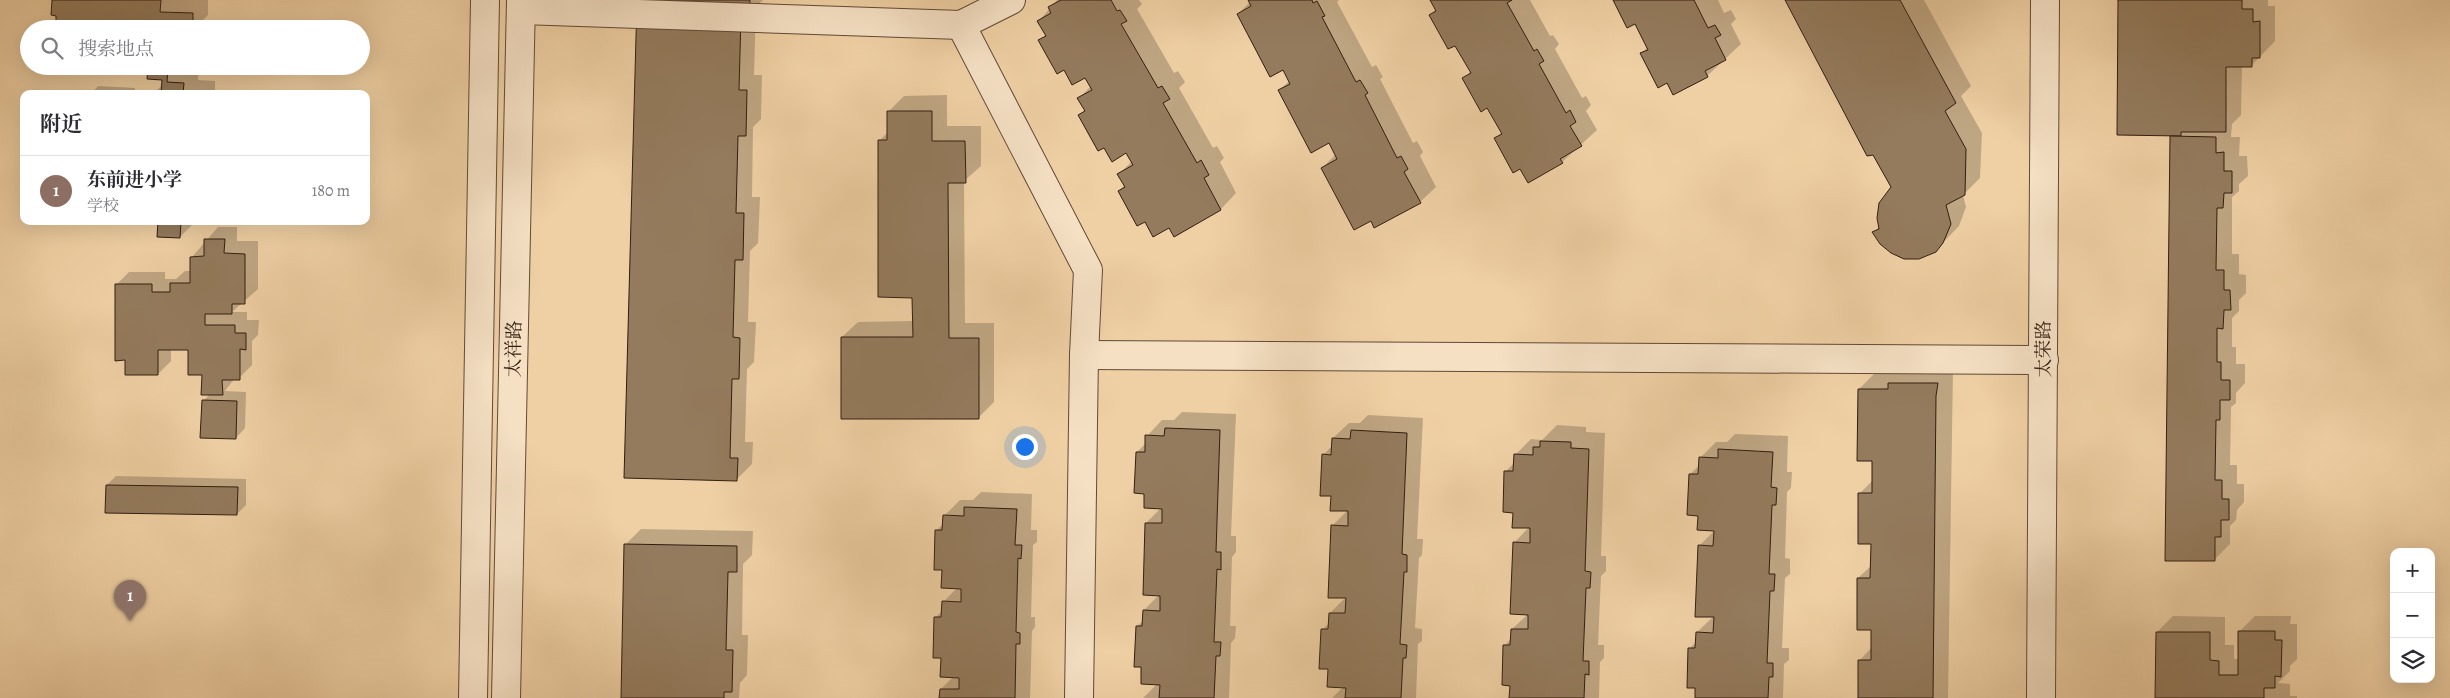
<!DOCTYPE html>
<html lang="zh">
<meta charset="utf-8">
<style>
body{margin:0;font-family:Alegreya,"Noto Serif SC",serif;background:#f2f2f3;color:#2b2b33}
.controls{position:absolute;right:15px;bottom:15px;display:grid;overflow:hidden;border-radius:10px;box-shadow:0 5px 20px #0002}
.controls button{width:45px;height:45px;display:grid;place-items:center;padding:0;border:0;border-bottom:1px solid #e1e1e2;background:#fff;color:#2b2b33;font:25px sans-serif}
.you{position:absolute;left:1024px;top:446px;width:18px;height:18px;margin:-12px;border:4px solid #fff;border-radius:50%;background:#1a73e8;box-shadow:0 0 0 8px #1a73e833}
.badge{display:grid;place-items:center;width:32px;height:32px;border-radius:50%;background:#8f2418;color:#fff;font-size:16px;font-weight:700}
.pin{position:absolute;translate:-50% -41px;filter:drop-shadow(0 1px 2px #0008)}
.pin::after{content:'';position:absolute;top:26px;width:18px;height:15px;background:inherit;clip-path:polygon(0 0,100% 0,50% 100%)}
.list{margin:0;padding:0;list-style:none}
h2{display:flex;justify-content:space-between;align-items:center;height:65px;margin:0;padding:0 20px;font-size:21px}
h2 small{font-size:16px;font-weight:400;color:#7c7c81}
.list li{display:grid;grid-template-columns:32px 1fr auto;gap:15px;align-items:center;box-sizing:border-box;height:70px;padding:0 20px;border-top:1px solid #e1e1e2}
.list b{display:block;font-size:19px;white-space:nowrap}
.list p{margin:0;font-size:16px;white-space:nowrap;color:#7c7c81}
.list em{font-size:16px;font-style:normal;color:#7c7c81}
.icon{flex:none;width:28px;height:28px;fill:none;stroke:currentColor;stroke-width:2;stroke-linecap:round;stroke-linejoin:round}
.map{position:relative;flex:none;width:2450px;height:698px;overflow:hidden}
.search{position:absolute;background:#fff;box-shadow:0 5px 20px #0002;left:20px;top:20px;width:350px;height:55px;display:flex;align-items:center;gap:12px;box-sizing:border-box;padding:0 18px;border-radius:28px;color:#7c7c81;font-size:19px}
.panel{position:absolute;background:#fff;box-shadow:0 5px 20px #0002;left:20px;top:90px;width:350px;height:135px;border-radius:10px}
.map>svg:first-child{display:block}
</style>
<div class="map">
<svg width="2450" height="698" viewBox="0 0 2450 698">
<rect width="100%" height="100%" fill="#efd0a4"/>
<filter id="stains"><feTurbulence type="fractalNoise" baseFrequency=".004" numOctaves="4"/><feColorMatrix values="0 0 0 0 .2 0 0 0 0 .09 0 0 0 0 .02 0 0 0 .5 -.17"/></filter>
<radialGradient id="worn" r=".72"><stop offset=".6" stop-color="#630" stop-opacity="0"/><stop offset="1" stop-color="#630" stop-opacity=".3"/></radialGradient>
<g fill="#0003">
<path d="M53 0H208V15L201 22 200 29H57V14Z"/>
<path d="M638 0H763L756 7 754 75H762L761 119 753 127 752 197H760L758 243 750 251 748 322H756L754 362 747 369 745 442H753L752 464 736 480 625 476Z"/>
<path d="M1057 0H1139L1142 4 1137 9 1174 73 1178 71 1185 82 1179 88 1213 148 1217 146 1224 158 1220 162 1236 193 1221 209 1174 235 1169 226 1146 220 1119 191 1125 185 1119 174 1132 161 1126 152 1105 146 1079 115 1085 110 1079 98 1091 86 1086 76 1065 69 1040 41 1046 34 1039 21Z"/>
<path d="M1249 0H1339L1337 2 1372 67 1376 65 1383 77 1380 79 1413 143 1417 141 1423 152 1420 156 1436 187 1420 202 1371 219 1322 168 1336 154 1329 142 1279 91 1290 80 1284 68 1238 14 1250 2Z"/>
<path d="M1431 0H1530L1550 36 1553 35 1559 44 1555 49 1582 98 1586 96 1591 105 1586 111 1597 130 1562 162 1520 167 1495 138 1502 132 1488 106 1464 78 1471 71 1455 44 1430 15 1436 9Z"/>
<path d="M1614 0H1718L1724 13 1731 10 1736 19 1731 24 1741 44 1707 76 1668 82 1641 53 1648 47 1635 22Z"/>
<path d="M1786 0H1924L1971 86 1961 96 1982 133 1980 178 1963 195 1966 207 1959 226 1935 251 1873 233 1880 226 1893 187Z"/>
<path d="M2119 0H2268V6H2275V41L2251 66H2242L2241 115 2232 124 2231 137H2240L2239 156H2247L2248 176 2239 184V191L2232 197V254H2239V274L2246 275V293L2239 300V311L2232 318V347H2236V364H2245V383L2236 393V403L2231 407 2230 465H2237V484H2244V502L2237 510 2236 520 2230 526V544L2214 560H2166L2172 135Z"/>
<path d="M149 66 199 67 198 80 215 81V94H153L162 85 164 78Z"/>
<path d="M98 86 135 88V94H91Z"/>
<path d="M947 95V126H981V166L964 181 965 323H994V402L978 418 842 337 858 322 914 321V296L879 141 889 131V111L904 96Z"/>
<path d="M159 221H196L180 237Z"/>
<path d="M218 227H237V241H258V289L232 312H247V320H259L258 335 252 341V365L239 378H235L225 391 246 392 245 428 236 438 204 400 210 394 203 374 189 349H171V361L158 374 116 285 129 272H165V279H176L185 271H192V257Z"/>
<path d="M1905 368H1953L1948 698H1859L1860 660 1872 647V629L1858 578 1872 565V543L1860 493 1873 480V460L1859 389 1875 373 1899 374Z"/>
<path d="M1182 412 1236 414 1231 536H1236V552L1232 557 1230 626H1236L1235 638 1231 643 1229 698H1143L1158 683 1137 626 1144 620V610L1160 594 1146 523 1162 507 1146 492 1137 452 1146 443 1147 436 1162 420H1174Z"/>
<path d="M1368 415 1423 418 1417 539H1423L1422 555 1419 558 1415 628 1422 629V641L1418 644 1416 698H1332L1344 686 1323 629 1329 623 1330 613 1346 597 1332 526 1348 510 1332 495 1323 455 1332 446 1333 438 1349 423H1360Z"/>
<path d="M1557 425 1586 427V432L1605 433 1601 556H1606V571L1601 576 1598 645H1604V658L1600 662 1599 698H1511V685L1505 645 1512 638V629L1528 614 1514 543 1529 527 1514 512 1505 472 1515 462V455L1531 439 1542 440Z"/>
<path d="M1735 434 1788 436 1787 472H1792L1791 488 1787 492 1785 558 1790 559V574L1785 578 1782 648H1789V660L1784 664 1783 698H1696V687L1690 648 1697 641V632L1714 616 1700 545 1715 530 1699 514 1690 474 1700 465V458L1716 442H1727Z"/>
<path d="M116 476 246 479V505L237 514 107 485Z"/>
<path d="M981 492 1032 494 1031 530H1037V542L1033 545 1031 617H1035V627L1032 631 1030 698H940L941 689 954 676 935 618 943 610V602L957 588 943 569 936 531 944 523V516L960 500H973Z"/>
<path d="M641 529 753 531 752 555 743 564 742 635H748L747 675 740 683 739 698H622L625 545Z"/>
<path d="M2173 616 2225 617V645H2234V659H2239V632L2255 616H2291L2290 624H2297V659L2290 666V671L2278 683 2290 684V696H2297V698H2156L2157 632Z"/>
</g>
<g fill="#947b5d" stroke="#321e11">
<path d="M52 0H161L160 12 193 13V29H56V16L51 15Z"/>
<path d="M637 0H750L749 15H741L739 90H747L746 136H738L736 213H744L743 260H735L733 337 740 338 739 379H732L730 458H738L737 481 624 478Z"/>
<path d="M1061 0H1111L1117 11 1120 10 1127 21 1121 24 1158 88 1162 86 1170 99 1163 103 1197 163 1201 160 1209 175 1204 178 1221 210 1174 237 1169 228 1153 237 1145 222 1137 226 1118 191 1125 187 1117 174 1133 165 1126 153 1112 162 1104 148 1098 151 1078 115 1085 111 1077 98 1092 90 1085 78 1072 85 1064 70 1057 74 1038 40 1046 36 1037 21 1051 13 1048 7Z"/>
<path d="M1248 0H1312L1313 3 1317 1 1325 16 1322 17 1356 82 1360 80 1368 93 1365 95 1397 158 1401 156 1408 169 1404 172 1421 203 1374 228 1371 221 1354 230 1321 168 1337 159 1329 143 1311 153 1278 90 1290 84 1283 70 1270 77 1237 14 1251 6Z"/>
<path d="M1430 0H1512L1507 3 1534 51 1537 49 1544 61 1539 64 1566 113 1570 110 1576 122 1570 126 1582 146 1560 159 1563 163 1528 183 1520 169 1513 173 1494 138 1502 134 1487 108 1481 112 1462 78 1471 73 1455 46 1448 49 1429 15 1436 11Z"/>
<path d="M1613 0H1694L1708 28 1715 25 1721 35 1715 38 1726 60 1705 71 1708 77 1673 95 1667 83 1658 88 1640 53 1648 50 1635 24 1627 28Z"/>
<path d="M1785 0H1900L1956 103 1945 111 1966 149 1965 195 1946 205 1951 224 1943 243 1936 252 1919 259H1904L1891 253 1880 244 1872 232 1879 229 1877 218 1879 203 1891 187 1873 155 1867 156Z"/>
<path d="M2118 0H2242V9H2253V22L2260 21V58H2252V67H2226V132H2181V136L2117 135Z"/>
<path d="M148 66H168L167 82 184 83 183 94H161L162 80 147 79Z"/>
<path d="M887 111H932V141H965L966 183H948L949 338H979V419H841V337H913L912 298 878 297V140H887Z"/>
<path d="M2170 136 2216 137V153L2224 152V171H2232V193H2224L2223 208H2217L2216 270H2224V290H2230L2231 310H2224L2223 329 2217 328V362H2221V380H2230V400H2220V420H2216L2215 480H2222V499H2229V520H2221V537H2215V561H2165Z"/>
<path d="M158 221H203L181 222 180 238 157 237Z"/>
<path d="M204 239H225L224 253 245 254V304H232V314H205V325H235V333H246V350L240 349V380H222L223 395H201L202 375H188V350H158V375H125V360L115 361V284H152V292H170V283H190V257L204 256Z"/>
<path d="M1888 383H1938L1936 396 1933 698H1858V660H1871V630H1857V578H1870L1871 544H1858V493H1872V461H1857L1858 389H1888Z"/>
<path d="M202 400 237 401 236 439 200 438Z"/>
<path d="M1165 428 1220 430 1216 552H1221V570L1217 569 1214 642H1221L1220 656H1216L1214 698H1159L1160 685 1141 684V667H1134L1136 626H1142L1143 610 1160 611V596L1143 595 1145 523H1162V509L1144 508V494L1134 493 1136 452H1145V435L1164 436Z"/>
<path d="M1351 430 1407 433 1402 554 1407 555V572H1404L1400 644 1407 645 1406 658H1403L1401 698H1345L1346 688 1327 687 1328 669H1319L1321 629H1328L1329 613H1345L1346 598H1328L1331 525 1348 526V511H1330L1331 496H1320L1322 454 1331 455 1332 438 1350 439Z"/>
<path d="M1540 441 1571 442V448L1589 449 1585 571 1591 572 1590 588H1586L1583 661H1589V675L1585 674 1584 698H1509L1510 686 1502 685 1503 645H1510L1511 629H1528V615L1510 614 1513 542 1530 543V528H1512L1513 513 1503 512 1504 471H1513L1514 454 1533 455V447H1540Z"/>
<path d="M1718 449 1773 452 1771 487 1777 488 1776 505H1772L1769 574H1775L1774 591H1770L1767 663H1773V677H1769L1768 698H1695V688H1687L1688 648H1695L1696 632 1713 633 1714 617H1695L1698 545 1713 546 1714 531 1697 530 1698 516 1687 515 1689 474H1698L1699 457 1718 458Z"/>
<path d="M106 485 238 487 237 515 105 513Z"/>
<path d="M964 507 1017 509 1015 545H1022L1021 559 1018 558 1016 632 1020 633V644H1016L1015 698H939L940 689H959V678L940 677 941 658H933L934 617H941L942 601 961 602V589L941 588 942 570H934L935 530H942L943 515 964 516Z"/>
<path d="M624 544 737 546V572H728L726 650H733L732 692H724V698H621Z"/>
<path d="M2238 631H2275V640H2282L2281 677 2275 676V688H2264V698H2155L2156 632H2210V660L2219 661V675H2238Z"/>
</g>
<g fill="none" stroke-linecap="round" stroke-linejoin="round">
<g stroke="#614a36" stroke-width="30">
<g id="minor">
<path d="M521 10 961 25 1011 0"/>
<path d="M961 25 1088 270 1084 355 1079 698"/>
<path d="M1084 355 2044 360"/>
<path d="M2041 698 2045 0"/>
</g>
</g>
<g stroke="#614a36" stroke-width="30">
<g id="tertiary">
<path d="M473 698 485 0"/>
<path d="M506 698 521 0"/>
</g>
</g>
<use href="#minor" stroke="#f5e0c4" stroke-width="28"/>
<use href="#tertiary" stroke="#f5e0c4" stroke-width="28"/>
</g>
<g text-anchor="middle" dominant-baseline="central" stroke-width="5" stroke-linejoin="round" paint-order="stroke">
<g font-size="19" fill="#321e11" stroke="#f5e0c4">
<text transform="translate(514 349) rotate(-89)">太祥路</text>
<text transform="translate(2044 349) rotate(-90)">太荣路</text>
</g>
</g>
<rect width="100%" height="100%" filter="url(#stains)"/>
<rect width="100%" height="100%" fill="url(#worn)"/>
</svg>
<div class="controls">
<button>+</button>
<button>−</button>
<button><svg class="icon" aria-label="layers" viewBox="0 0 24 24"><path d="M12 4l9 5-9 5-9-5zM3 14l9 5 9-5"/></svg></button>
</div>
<div class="you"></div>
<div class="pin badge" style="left:130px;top:621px;background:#8d6e63">1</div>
<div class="search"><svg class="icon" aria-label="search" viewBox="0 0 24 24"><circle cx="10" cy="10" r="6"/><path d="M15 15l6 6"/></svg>搜索地点</div>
<section class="panel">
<h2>附近<small></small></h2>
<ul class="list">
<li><span class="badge" style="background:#8d6e63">1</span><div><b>东前进小学</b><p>学校</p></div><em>180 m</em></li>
</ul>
</section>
</div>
